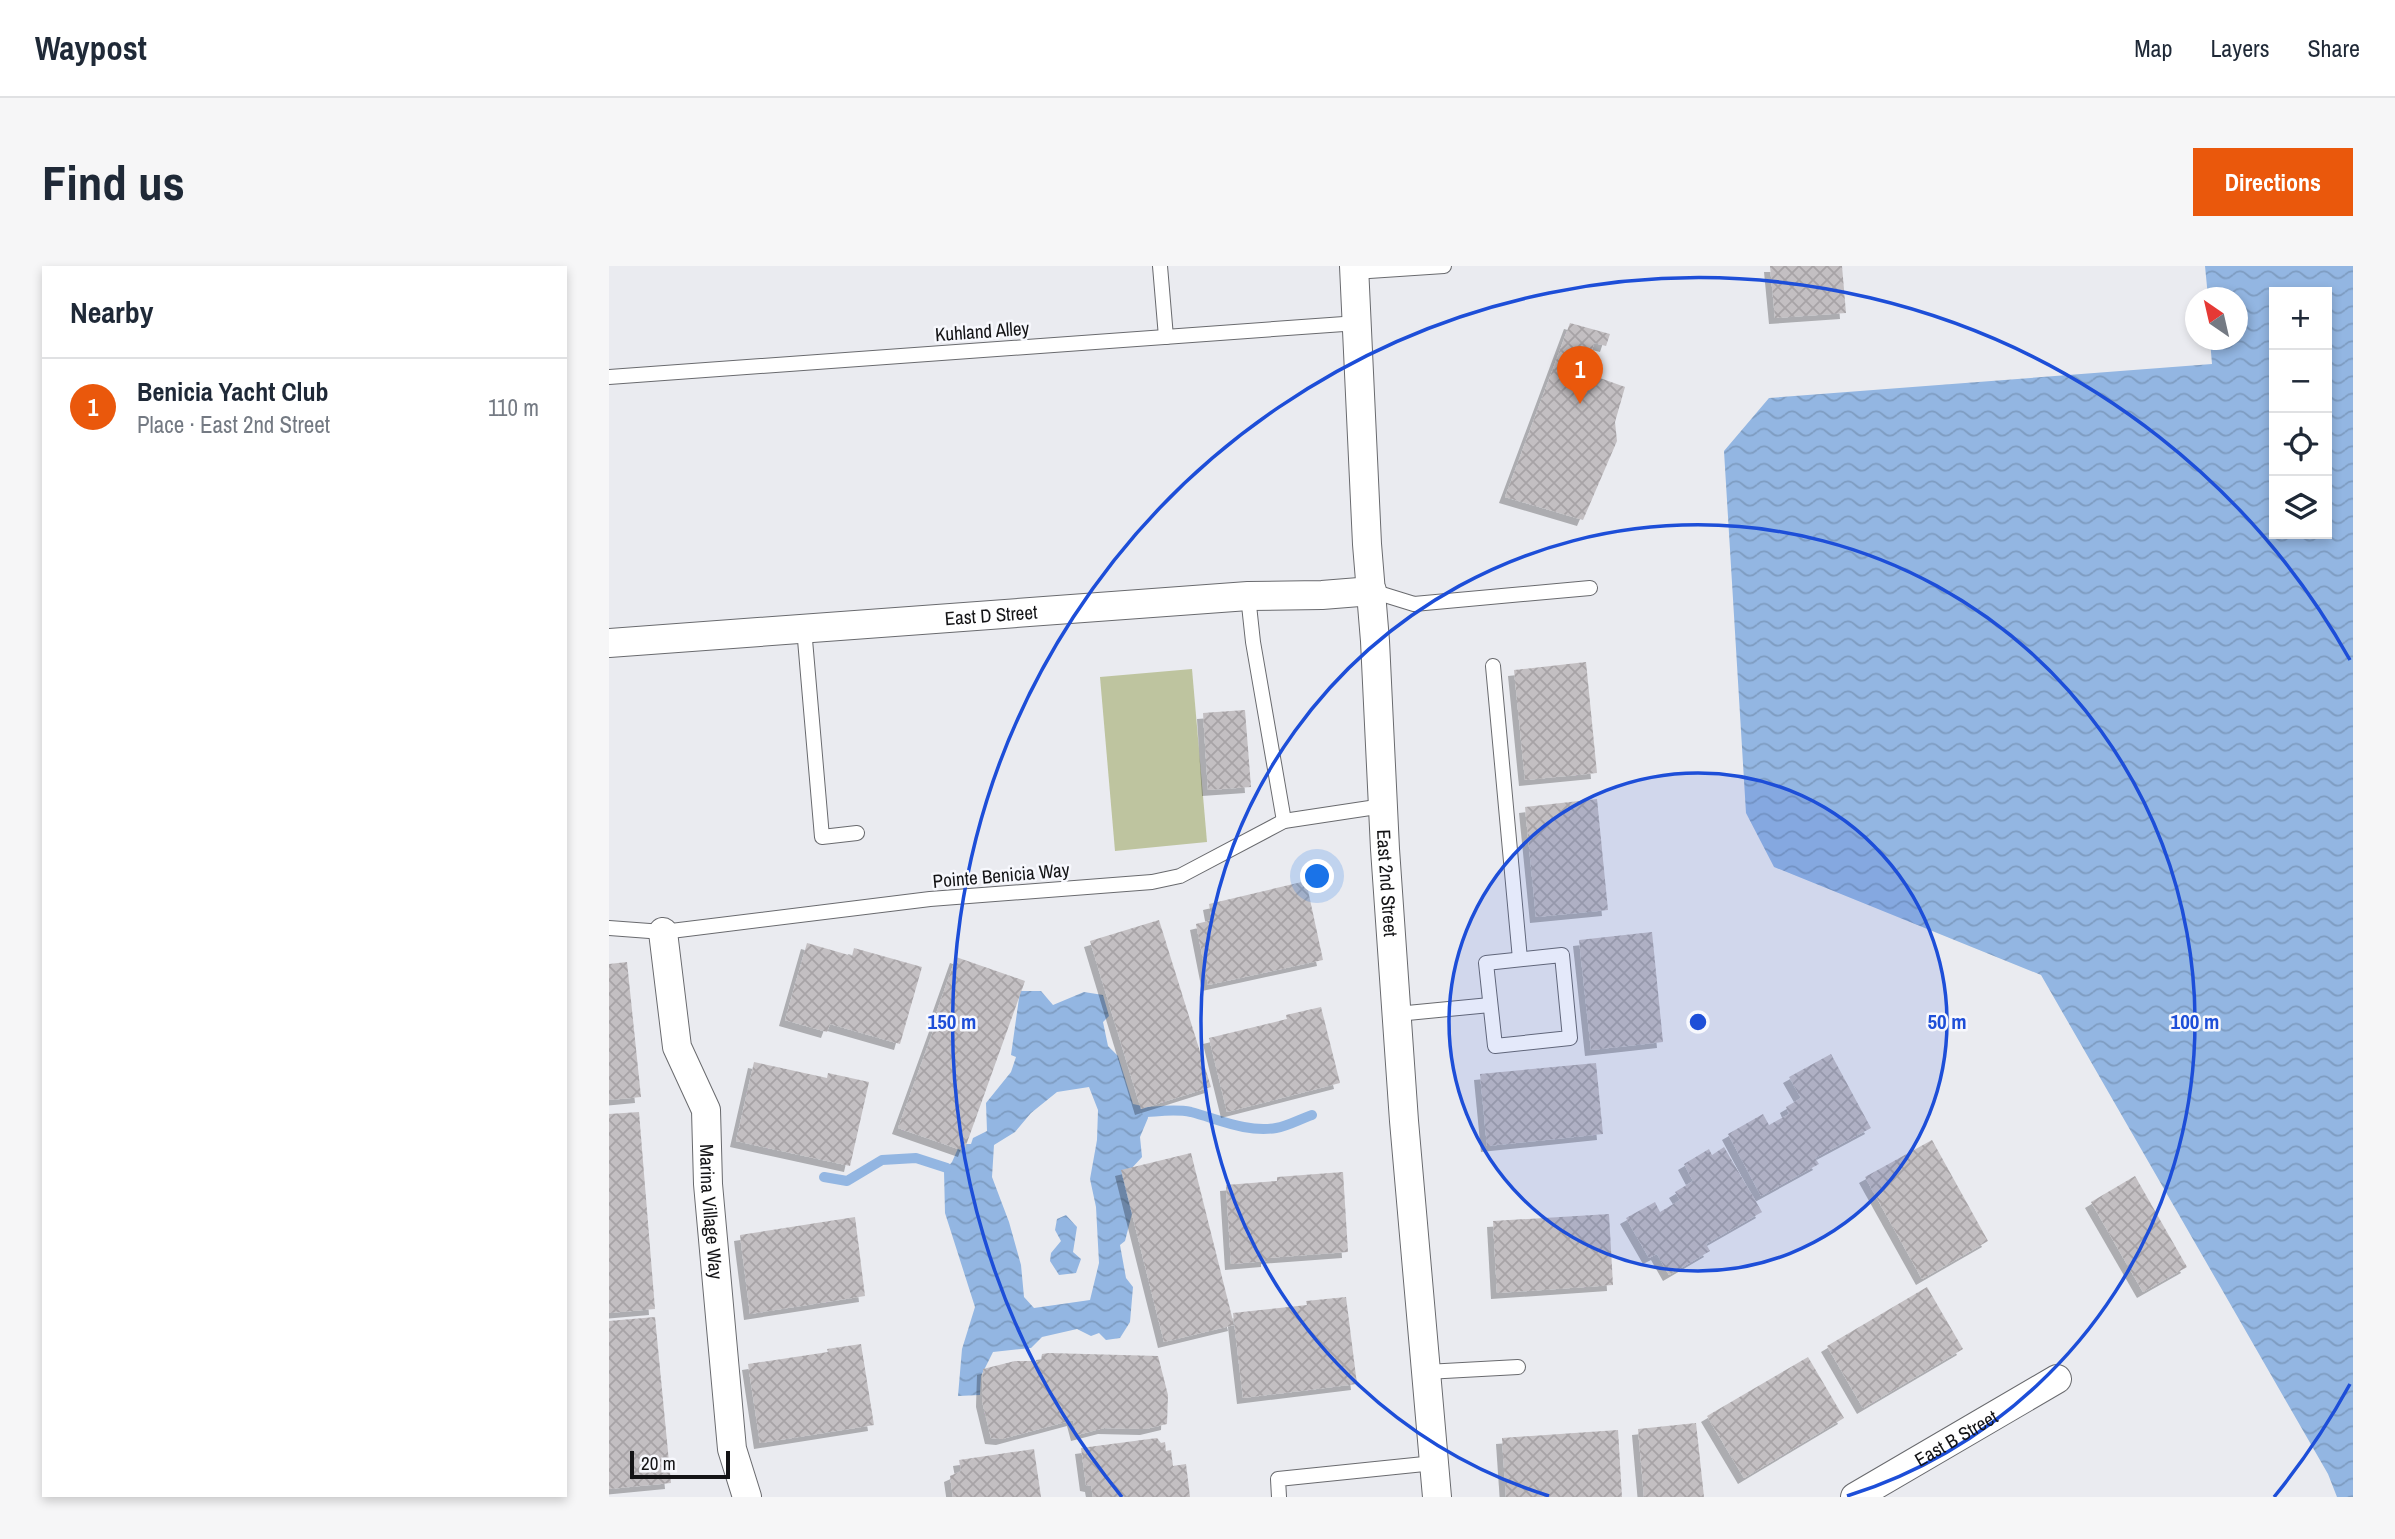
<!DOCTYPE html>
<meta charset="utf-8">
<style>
body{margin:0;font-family:"Archivo Narrow",sans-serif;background:#f6f6f7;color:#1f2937}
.controls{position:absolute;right:21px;top:21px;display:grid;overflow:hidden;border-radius:0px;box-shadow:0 4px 10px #0003}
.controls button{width:63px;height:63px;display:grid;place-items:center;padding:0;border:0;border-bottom:2px solid #e0e1e3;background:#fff;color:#1f2937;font:35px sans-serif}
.compass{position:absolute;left:1576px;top:21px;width:63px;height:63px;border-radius:50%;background:#fff;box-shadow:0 4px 10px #0003;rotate:326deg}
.scale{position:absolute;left:21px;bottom:18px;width:100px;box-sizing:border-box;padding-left:7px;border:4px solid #141416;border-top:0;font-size:19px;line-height:24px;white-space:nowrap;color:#141416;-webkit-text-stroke:5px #f7f8fd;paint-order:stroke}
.you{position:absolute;left:709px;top:611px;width:24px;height:24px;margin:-18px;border:5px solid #fff;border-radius:50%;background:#1a73e8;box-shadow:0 0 0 10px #1a73e833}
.badge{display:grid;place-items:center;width:46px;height:46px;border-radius:50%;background:#ea580c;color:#fff;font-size:23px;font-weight:700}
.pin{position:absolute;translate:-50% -58px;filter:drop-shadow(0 2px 4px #0008)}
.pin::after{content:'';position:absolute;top:37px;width:24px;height:21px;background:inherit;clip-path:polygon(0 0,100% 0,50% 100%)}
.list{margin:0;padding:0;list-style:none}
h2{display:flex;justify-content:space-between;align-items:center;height:91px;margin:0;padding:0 28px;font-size:30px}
h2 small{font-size:23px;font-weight:400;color:#747a83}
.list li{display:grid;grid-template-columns:46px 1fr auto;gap:21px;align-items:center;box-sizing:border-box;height:98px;padding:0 28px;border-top:2px solid #e0e1e3}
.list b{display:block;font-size:26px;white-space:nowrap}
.list p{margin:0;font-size:23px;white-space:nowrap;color:#747a83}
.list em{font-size:23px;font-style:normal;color:#747a83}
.icon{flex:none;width:38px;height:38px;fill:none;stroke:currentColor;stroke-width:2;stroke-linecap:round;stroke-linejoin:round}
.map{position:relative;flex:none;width:1744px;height:1231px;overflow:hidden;border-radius:0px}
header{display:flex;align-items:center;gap:42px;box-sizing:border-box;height:98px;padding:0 35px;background:#fff;border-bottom:2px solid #e0e1e3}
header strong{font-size:33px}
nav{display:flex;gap:38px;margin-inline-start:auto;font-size:24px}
.intro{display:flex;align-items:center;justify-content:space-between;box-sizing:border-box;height:168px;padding:0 42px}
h1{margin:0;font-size:49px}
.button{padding:18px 32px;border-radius:0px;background:#ea580c;color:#fff;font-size:24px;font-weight:700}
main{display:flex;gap:42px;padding:0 42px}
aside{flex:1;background:#fff;border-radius:0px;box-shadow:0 4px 10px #0003}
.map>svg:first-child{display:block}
</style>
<header>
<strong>Waypost</strong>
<nav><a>Map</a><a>Layers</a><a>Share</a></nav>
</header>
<div class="intro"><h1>Find us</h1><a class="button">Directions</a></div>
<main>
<aside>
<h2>Nearby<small></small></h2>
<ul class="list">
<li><span class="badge">1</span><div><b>Benicia Yacht Club</b><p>Place · East 2nd Street</p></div><em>110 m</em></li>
</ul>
</aside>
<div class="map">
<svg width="1744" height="1231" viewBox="0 0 1744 1231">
<defs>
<pattern id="water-waves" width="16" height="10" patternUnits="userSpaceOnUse" patternTransform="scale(1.75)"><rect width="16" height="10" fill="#93b6e2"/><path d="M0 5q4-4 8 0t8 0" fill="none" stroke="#7e9cc1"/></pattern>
<pattern id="building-cross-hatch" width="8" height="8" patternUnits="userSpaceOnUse" patternTransform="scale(1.75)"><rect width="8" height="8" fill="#c3bfc2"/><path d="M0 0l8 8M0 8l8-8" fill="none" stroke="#a7a3a6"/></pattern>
<filter id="shadow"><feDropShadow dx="-6" dy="6" stdDeviation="0" flood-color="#0004"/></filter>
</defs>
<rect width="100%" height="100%" fill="#eaebf0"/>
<path fill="#bec49f" d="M583 403 598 576 506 585 491 411Z"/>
<g fill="url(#water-waves)" fill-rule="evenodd">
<path d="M1596 0H1744V1231H1728L1719 1208 1432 709 1165 601 1137 547 1115 185 1160 132 1603 98 1601 74H1629V32L1599 31ZM1665 26H1718V268H1665Z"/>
<path d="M411 725H432L444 739 475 726 494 729 500 750 494 756 499 780 509 790 524 838 538 841 539 852 531 871 533 891 522 903 528 928 516 975 511 979 517 1012 524 1021 521 1056 511 1072 497 1074 490 1067 482 1070 468 1063 433 1071 422 1082 384 1086 372 1110 371 1129 349 1130 353 1083 366 1041 336 947 335 905 343 896 351 878H362L364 872 378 865 377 837 402 806 407 791 402 789ZM480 821 489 844 488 874 481 913 487 941 490 997 481 1034 425 1042 415 1031 412 999 400 956 383 911 385 879 406 866 422 847 448 826Z"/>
<path d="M457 949 468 961 464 986 472 993 467 1007 450 1009 441 995 442 987 452 975 446 964 448 953Z"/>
</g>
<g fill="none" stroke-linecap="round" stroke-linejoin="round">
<g stroke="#93b6e2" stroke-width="10">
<path d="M538 846C553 845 567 843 582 846 609 853 638 867 667 862 679 860 691 853 703 849"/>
<path d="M215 911 238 915 273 894 307 892 338 902"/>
</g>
</g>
<g fill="url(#building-cross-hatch)" filter="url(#shadow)">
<path d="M1161 0H1233L1237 47 1166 52Z"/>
<path d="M961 57 1001 68 997 80 985 77 981 93 986 95 991 103V112L1016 121 1006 156 1008 175 974 254 896 231Z"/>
<path d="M977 396 988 507 916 514 905 404Z"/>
<path d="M636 444 642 521 599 524 594 447Z"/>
<path d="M988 533 999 644 927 651 916 541Z"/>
<path d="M697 615 714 694 599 719 587 658 603 654 600 638Z"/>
<path d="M550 654 602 821 532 843 481 675Z"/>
<path d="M1043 666 1054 776 982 784 970 674Z"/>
<path d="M198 677 243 690 245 682 313 701 291 778 221 758 218 766 176 754Z"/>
<path d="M347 691 416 715 355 885 289 862 327 757 324 756Z"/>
<path d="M18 696 32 831 0 834V698Z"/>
<path d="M712 741 731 817 618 846 600 772 678 753 677 749Z"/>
<path d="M1222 788 1262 862 1206 892 1210 898 1152 930 1119 868 1154 848 1160 859 1180 848 1177 841 1192 832 1180 811Z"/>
<path d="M145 796 218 812 219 807 260 816 241 900 127 875Z"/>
<path d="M987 797 994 868 878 880 871 808Z"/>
<path d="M30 846 46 1043 0 1047V848Z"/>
<path d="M1323 874 1379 975 1313 1013 1256 911Z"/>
<path d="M1115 881 1153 946 1097 978 1101 985 1060 1009 1048 988 1040 992 1017 952 1046 936 1051 946 1071 934 1066 926 1084 915 1075 898 1100 883 1103 889Z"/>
<path d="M582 887 625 1059 555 1076 512 904Z"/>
<path d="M734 906 739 986 658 992V995L622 998 617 919 668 915V911Z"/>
<path d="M1526 910 1578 1001 1534 1026 1482 936Z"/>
<path d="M1000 948 1004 1019 888 1027 884 955Z"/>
<path d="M246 951 256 1030 141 1048 131 969Z"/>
<path d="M1318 1021 1354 1083 1254 1142 1218 1080Z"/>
<path d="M737 1031 748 1118 634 1132 624 1047 698 1039 697 1035Z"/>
<path d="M46 1051 62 1217 0 1223V1055Z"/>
<path d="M252 1078 265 1159 151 1177 139 1098 219 1086 218 1083Z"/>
<path d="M440 1087 549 1090 559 1129 558 1158 537 1163 495 1162 468 1169 464 1154 393 1173 382 1172 373 1135 374 1103 406 1095H432L433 1088Z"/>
<path d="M1199 1091 1235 1152 1135 1212 1098 1150Z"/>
<path d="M1087 1157 1095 1231H1035L1029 1163Z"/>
<path d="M1009 1164 1013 1231H897L893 1172Z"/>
<path d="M548 1172 552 1177 556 1176 557 1185 562 1184 564 1200 577 1198 581 1231H484L482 1220 477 1219 472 1182Z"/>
<path d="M425 1183 432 1231H344L341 1210 352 1205 350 1194Z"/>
</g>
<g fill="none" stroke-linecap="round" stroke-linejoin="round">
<g stroke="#696a6e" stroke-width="16">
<g id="service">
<path d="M551 0 557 71"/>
<path d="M745 6 835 0"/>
<path d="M0 111 749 57"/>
<path d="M763 325 805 338 981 322"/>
<path d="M639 330 644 376 675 555"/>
<path d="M195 362 213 571 248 567"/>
<path d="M884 400 911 693"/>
<path d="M0 662 54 666 321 633 543 616 571 610 675 555 774 540"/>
<path d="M953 689 961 772 886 780 877 697Z"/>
<path d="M788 748 881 739"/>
<path d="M817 1106 909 1101"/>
<path d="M670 1231 669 1213 825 1197"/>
</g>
</g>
<g stroke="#696a6e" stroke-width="30">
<g id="minor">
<path id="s1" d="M745 0 758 278 766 375 776 583 795 855 828 1231"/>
<path id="s2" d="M0 377 639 330 713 329 763 325"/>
<path id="s3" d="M54 666 68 781 97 844 99 918 123 1183 138 1231"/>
<path id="s4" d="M1246 1231 1448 1113"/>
</g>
</g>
<use href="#service" stroke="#fff" stroke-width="14"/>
<use href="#minor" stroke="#fff" stroke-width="28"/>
</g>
<circle cx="1089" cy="756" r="249" fill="#1d4ed8" fill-opacity=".12"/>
<g fill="none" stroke="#1d4ed8" stroke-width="3.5">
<circle cx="1089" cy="756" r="249"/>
<path d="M940 1230A497 497 0 1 1 1238 1230"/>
<path d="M1741 1118A746 746 0 0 1 1665 1231M513 1231A746 746 0 1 1 1741 394"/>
</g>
<g text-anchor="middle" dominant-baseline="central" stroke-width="5" stroke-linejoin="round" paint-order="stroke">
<g font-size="19" fill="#141416" stroke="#f7f8fd">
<text transform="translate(373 65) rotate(-4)">Kuhland Alley</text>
<text stroke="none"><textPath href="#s2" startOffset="383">East D Street</textPath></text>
<text transform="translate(392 609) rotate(-5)">Pointe Benicia Way</text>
<text stroke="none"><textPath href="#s1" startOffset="618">East 2nd Street</textPath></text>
<text stroke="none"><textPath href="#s3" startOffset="287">Marina Village Way</textPath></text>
<text stroke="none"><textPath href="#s4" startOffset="117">East B Street</textPath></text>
</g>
</g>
<circle cx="1089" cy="756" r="10" fill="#1d4ed8" stroke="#f7f8fd" stroke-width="3.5"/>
<g font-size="21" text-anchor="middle" font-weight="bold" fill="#1d4ed8" stroke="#f7f8fd" stroke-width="5" stroke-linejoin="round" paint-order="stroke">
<text x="1338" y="763">50 m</text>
<text x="1586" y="763">100 m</text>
<text x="343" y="763">150 m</text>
</g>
</svg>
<div class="controls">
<button>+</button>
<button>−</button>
<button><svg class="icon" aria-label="locate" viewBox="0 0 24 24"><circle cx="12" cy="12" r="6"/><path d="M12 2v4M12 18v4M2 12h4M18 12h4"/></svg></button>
<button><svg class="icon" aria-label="layers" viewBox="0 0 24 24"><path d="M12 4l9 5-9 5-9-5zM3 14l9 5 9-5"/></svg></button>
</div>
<svg class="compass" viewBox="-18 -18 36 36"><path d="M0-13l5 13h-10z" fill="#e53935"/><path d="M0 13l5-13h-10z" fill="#747a83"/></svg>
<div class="scale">20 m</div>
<div class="you"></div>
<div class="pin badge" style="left:971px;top:138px">1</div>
</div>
</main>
